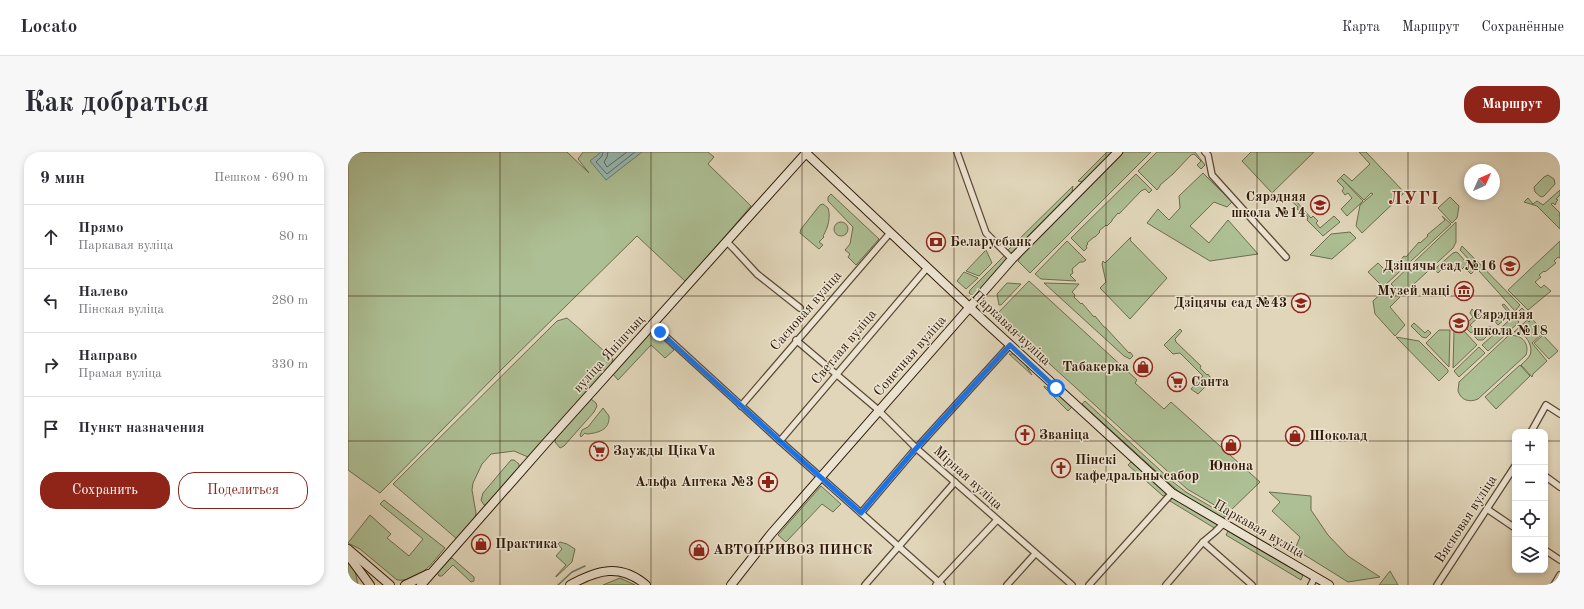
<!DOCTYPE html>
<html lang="ru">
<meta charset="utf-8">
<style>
body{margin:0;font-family:"Old Standard TT",serif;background:#f7f7f7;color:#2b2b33}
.controls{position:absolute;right:12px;bottom:12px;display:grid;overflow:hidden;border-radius:8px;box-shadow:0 2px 6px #0003}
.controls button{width:36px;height:36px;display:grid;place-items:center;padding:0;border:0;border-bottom:1px solid #e1e1e2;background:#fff;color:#2b2b33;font:20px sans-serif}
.compass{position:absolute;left:1116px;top:12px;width:36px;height:36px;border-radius:50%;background:#fff;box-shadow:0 2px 6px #0003;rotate:45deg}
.stop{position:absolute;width:12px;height:12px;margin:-9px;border:3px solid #1a73e8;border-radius:50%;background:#fff}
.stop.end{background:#1a73e8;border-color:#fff;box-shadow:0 1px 4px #0008}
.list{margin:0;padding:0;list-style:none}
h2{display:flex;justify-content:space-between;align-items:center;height:52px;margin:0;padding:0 16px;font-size:17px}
h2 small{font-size:13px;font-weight:400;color:#7c7c81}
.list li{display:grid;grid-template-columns:26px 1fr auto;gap:12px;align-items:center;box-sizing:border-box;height:64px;padding:0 16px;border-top:1px solid #e1e1e2}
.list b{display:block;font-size:15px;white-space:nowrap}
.list p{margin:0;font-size:13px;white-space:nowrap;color:#7c7c81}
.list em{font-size:13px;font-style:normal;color:#7c7c81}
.actions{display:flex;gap:8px;padding:12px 16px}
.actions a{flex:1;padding:9px 0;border:1px solid #8f2418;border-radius:16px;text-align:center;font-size:14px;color:#8f2418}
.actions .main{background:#8f2418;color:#fff}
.icon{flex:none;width:22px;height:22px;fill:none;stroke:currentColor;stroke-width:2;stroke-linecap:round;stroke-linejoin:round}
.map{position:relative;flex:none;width:1212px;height:433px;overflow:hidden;border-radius:16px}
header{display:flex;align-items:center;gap:24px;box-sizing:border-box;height:56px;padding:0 20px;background:#fff;border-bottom:1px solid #e1e1e2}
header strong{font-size:19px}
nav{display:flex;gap:22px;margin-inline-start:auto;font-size:14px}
.intro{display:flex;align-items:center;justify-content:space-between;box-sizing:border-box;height:96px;padding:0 24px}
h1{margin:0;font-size:28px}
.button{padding:10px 18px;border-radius:16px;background:#8f2418;color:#fff;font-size:14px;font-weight:700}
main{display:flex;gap:24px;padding:0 24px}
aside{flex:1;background:#fff;border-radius:16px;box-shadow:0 2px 6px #0003}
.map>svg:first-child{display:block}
</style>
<header>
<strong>Locato</strong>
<nav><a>Карта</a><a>Маршрут</a><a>Сохранённые</a></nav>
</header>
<div class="intro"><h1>Как добраться</h1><a class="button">Маршрут</a></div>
<main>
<aside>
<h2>9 мин<small>Пешком · 690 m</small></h2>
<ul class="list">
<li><svg class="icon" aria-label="ahead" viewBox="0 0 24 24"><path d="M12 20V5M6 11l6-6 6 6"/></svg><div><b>Прямо</b><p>Паркавая вуліца</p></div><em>80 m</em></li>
<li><svg class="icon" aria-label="left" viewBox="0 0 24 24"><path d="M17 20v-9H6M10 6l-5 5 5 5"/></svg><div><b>Налево</b><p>Пінская вуліца</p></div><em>280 m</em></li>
<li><svg class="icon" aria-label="right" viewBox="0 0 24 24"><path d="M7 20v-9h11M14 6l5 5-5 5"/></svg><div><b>Направо</b><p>Прамая вуліца</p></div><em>330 m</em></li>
<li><svg class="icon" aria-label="arrive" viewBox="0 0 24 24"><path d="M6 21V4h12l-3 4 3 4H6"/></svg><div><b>Пункт назначения</b></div></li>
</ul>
<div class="actions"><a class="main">Сохранить</a><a>Поделиться</a></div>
</aside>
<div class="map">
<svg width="1212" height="433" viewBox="0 0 1212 433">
<rect width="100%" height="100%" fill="#e1d6ba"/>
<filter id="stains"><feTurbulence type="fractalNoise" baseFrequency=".005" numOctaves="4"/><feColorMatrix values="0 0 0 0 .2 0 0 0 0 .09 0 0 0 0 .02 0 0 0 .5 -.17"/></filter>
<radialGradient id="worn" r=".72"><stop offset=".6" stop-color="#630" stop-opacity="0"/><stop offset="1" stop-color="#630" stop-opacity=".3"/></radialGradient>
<g fill="#adbf94" stroke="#6e6c4e">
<path d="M0 0H219L241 21 230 7 235 0H360L366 5 360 12 403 54 338 130 289 84 152 219 32 341 0 318Z"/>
<path d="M759 0H764L735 30 730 29Z"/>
<path d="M776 0H803L682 121 670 109 673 104 714 60Z"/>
<path d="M809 0H847L857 13 853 17 849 13 853 9 846 2 843 3 825 22 812 33V34L809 38 790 19Z"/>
<path d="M903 0H966L924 41 894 9Z"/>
<path d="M1011 0H1018L1055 39V42L1014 81 1008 74 1012 53 1025 42 1023 41 1016 48 993 26 1015 49 999 64 993 57 1004 46 1000 41 997 43 994 39 996 36 989 29 996 22 1004 29 1022 12Z"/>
<path d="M855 21 884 50 879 55 866 50 842 74 861 91 880 68 910 102 862 109 799 71 810 57 821 68 832 56 831 44Z"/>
<path d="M788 22 804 38 801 41 797 37 793 39 771 62 770 61 764 68V69L759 74 758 73 751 79 752 80 747 85H746L739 91 740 92 738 94 739 96 736 99 723 86Z"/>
<path d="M1200 23 1206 27 1207 32 1196 44 1193 45 1187 40 1186 35 1196 25Z"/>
<path d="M725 34 724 40 666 100 661 102 658 100Z"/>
<path d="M1212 38V43L1208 47 1210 48 1208 50V51L1207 53 1205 51 1203 52 1212 61 1211 63 1212 65V77L1189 54 1176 50 1180 46 1185 52 1189 49 1195 53Z"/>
<path d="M941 41 963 66 965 64 970 69 968 71 972 76 986 64 992 70 975 84 959 68 960 65 949 57 950 55 938 44Z"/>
<path d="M483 42 531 87 508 113 500 105 502 102 497 98 502 92 505 75 480 49V45Z"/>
<path d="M1102 45 1111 54 1109 66 1104 71 1090 56Z"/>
<path d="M475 52 480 56C483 65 480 76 475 84L476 85 471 90 475 93 471 97 452 81 453 77 472 53Z"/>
<path d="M1094 64 1103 72 1035 135 1020 120 1030 111 1036 117 1038 115V117L1041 120 1056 104 1058 105 1071 90 1072 91 1080 84 1079 83 1097 68Z"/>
<circle cx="493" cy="77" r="7"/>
<path d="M1108 70V90L1105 96 1054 143 1043 132Z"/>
<path d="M1002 80 1008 86 984 107 962 103 983 82Z"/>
<path d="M783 85 782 88 819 126 782 167 752 136 758 130 754 112 755 109 757 111Z"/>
<path d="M719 89 738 108 735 110H732L724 117 725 121 722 123 728 129 693 127 687 122Z"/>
<path d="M1212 89V106L1210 105 1206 109 1208 111 1197 120 1196 119 1191 123 1193 125 1187 130 1193 136 1196 133 1203 139 1180 158 1160 138Z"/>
<path d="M1114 94 1172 153 1167 159 1114 100 1112 98Z"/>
<path d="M638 98 644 111 631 124 618 119Z"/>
<path d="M1108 100 1110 101 1126 119 1123 122 1116 115 1112 119 1107 114 1101 119 1097 114 1090 121 1088 119 1089 115 1105 101Z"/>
<path d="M657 103 659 109 627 145 621 141 622 138Z"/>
<path d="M616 120 630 126 618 137 609 129Z"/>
<path d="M681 129 789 228 787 231 816 257 823 250 912 330 880 361 839 337 648 163Z"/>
<path d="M659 131 673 132 653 153H651L649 142Z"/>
<path d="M696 131 731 132 724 140 727 143 726 145 733 152 734 151 746 165 747 164 756 175H757L781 201 782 200 785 204 782 207 776 204Z"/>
<path d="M1041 134 1052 145 1042 155 1057 173 1047 184 1027 162 1025 149Z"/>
<path d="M1156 152 1163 160V162L1150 173 1144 166 1145 165 1149 169 1159 159 1154 153Z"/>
<path d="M1174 156 1196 180 1184 191 1199 209 1185 222 1184 225 1173 213C1176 210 1180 207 1182 203 1186 193 1176 179 1166 180L1179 168 1181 170 1182 169 1178 164 1173 168 1168 162Z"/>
<path d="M1124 157 1130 163 1132 161 1134 162 1122 173 1127 178 1123 181 1119 177V171L1125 165 1122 161Z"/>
<path d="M1166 164 1171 170 1140 199 1134 193Z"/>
<path d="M219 166C235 179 249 194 265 206L263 215 180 305 166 299 143 302 134 312 125 331 124 338 128 361 127 366 109 387 45 332 209 169Z"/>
<path d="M1066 171 1077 181 1080 178 1083 181 1078 186 1074 185 1063 174Z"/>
<path d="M1142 174 1145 178 1135 188H1130L1125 183 1128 180 1132 183Z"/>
<path d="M832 177 834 179 827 187 828 190 853 214 852 216 859 223 860 222 864 228 850 242 843 237 855 224 832 201 825 202 816 193Z"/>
<path d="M1091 178H1102L1101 215 1078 191Z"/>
<path d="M1106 179H1116L1129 193 1105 216Z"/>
<path d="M303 180 308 181 326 198 317 206 303 193 270 228 265 222 300 181Z"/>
<path d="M1195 183 1210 199 1201 207 1186 191Z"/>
<path d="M1160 184C1173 181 1182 191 1178 203L1130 247C1121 251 1113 248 1110 239L1111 230Z"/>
<path d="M1048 185 1071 189 1100 218V220L1091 229Z"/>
<path d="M1131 195 1137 201 1111 225 1106 219Z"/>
<path d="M661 202H667L677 212 684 223Z"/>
<path d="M1172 213 1182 224 1148 257 1137 245Z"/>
<path d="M696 234 709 242 724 255 720 259 696 235Z"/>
<path d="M243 247 248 251 249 254 246 260 216 294 212 296 207 290 208 285Z"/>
<path d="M737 249 825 330 838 340 879 364 873 366 830 339 734 252Z"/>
<path d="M255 256 261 264C262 278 250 281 239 282L237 281 233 285 232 283 234 278 240 275Z"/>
<path d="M163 308H166L171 312V316L138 353H136L133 348 135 341Z"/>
<path d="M783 310 786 312 820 342 815 344 780 313Z"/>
<path d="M473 334 493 352 485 360 474 352 438 390 430 383Z"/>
<path d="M921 340 963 344V358L980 383 1000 404 1032 425 1000 430 947 397 952 385 924 359 932 350Z"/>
<path d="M826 346 870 373 868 377 822 349 823 347Z"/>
<path d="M36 348 97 396C84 411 72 430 49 428L12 397 0 391 22 363 43 382 39 386 61 404 75 387 32 352Z"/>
<path d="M880 379 955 423 953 428 878 383Z"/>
<path d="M212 390 219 392 227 397 224 410 208 425V424L218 413 208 404 214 397 210 392Z"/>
<path d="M104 406 126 425V429L123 430 105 413 94 424H91L89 420 99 408Z"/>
<path d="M0 407 7 418 10 433H0Z"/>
<path d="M1042 419 1050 433H1031Z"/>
<path d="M272 426 287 433H255Z"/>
</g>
<path fill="#94b9b3" stroke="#6c796e" d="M253 0H294L258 28 242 9Z"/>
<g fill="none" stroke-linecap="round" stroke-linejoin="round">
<g stroke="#626a5d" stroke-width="1">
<path d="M255 0 254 4 248 10 259 22 287 0"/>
<path d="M260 0 259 5 256 10 259 15 279 0"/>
</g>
<path stroke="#6c796e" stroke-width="1.5" d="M210 433 224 420 237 414"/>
<g stroke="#5c4934" stroke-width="8">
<g id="street">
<path d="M609 0 638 81 664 107"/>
<path d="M857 0 860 3 864 23 938 105"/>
<path d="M379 90 386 97 409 122 452 156"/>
<path d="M305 173 432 289 594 433"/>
<path d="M448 188 528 256 568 296 724 433"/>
<path d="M393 254 542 81"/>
<path d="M1183 280 1198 253 1212 262"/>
<path d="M432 289 579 116"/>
<path d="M1197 324 1212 335"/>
<path d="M1139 357 1167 376"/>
<path d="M513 361 564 301 662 193"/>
<path d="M855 390 904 433"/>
<path d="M1197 398 1212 408"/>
<path d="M517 433 607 330"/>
<path d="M588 433 649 368"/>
<path d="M659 433 687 402"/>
<path d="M741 433 824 341"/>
<path d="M818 433 855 390 868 379 875 372"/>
<path d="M963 433 967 425"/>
<path d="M1089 433 1167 314"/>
<path d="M1206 433 1212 423"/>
</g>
</g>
<g stroke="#301a07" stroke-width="10">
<g id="secondary">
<path d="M0 397 42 433"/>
<path d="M0 403 22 433"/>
<path d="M57 433 80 422"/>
<path d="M73 433 197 292 458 1 635 168 824 341 981 433"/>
<path d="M222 433C249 418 272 411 298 433"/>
<path d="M383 433 423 382 664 107 770 0"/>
</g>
</g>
<use href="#street" stroke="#ece4d2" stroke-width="5.5"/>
<use href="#secondary" stroke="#ece4d2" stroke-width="8"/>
</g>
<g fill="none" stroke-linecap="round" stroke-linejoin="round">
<path stroke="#1a73e8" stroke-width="5" d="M312 180 432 289 513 361 564 301 662 193 708 236"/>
</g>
<path fill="none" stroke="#301a07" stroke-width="1" stroke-opacity="0.55" d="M152 0V433M303 0V433M454 0V433M606 0V433M758 0V433M909 0V433M1060 0V433M0 144H1212M0 289H1167M1197 289H1212"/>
<defs>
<g id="school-ring" transform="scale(1)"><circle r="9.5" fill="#ece4d2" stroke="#8f2418" stroke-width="1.5"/><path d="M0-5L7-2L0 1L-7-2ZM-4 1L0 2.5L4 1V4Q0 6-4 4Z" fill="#8f2418"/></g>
<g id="bank-ring" transform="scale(1)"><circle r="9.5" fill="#ece4d2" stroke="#8f2418" stroke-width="1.5"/><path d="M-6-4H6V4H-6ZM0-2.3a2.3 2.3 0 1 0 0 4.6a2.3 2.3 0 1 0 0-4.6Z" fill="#8f2418"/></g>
<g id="museum-ring" transform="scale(1)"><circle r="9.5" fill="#ece4d2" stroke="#8f2418" stroke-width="1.5"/><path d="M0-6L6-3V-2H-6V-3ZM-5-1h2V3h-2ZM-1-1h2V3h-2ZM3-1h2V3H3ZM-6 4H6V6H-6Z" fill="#8f2418"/></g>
<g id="shop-ring" transform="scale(1)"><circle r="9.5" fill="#ece4d2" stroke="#8f2418" stroke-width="1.5"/><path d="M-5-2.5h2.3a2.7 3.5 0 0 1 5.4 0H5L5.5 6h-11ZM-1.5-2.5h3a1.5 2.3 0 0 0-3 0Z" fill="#8f2418"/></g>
<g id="supermarket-ring" transform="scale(1)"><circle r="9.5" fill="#ece4d2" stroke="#8f2418" stroke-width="1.5"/><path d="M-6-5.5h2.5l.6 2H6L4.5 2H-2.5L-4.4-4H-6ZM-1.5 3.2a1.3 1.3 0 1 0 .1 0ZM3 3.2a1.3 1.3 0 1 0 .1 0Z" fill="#8f2418"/></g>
<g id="church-ring" transform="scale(1)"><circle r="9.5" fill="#ece4d2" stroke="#8f2418" stroke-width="1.5"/><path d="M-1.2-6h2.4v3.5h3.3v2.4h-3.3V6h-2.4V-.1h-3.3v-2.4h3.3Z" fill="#8f2418"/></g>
<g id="pharmacy-ring" transform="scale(1)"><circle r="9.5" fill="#ece4d2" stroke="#8f2418" stroke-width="1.5"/><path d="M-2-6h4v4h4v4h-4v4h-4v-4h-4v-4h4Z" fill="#8f2418"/></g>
</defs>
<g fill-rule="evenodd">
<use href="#school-ring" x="972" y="53"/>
<use href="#bank-ring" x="588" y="90"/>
<use href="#school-ring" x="1162" y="114"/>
<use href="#museum-ring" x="1116" y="139"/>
<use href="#school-ring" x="953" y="151"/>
<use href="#school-ring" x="1111" y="171"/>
<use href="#shop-ring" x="795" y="215"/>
<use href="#supermarket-ring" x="829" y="230"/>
<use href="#church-ring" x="677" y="283"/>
<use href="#shop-ring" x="947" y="284"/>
<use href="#shop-ring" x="883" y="293"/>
<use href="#supermarket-ring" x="251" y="299"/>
<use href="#church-ring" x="713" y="316"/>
<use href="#pharmacy-ring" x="420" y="330"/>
<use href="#shop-ring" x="133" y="392"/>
<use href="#shop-ring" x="351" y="398"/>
</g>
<g text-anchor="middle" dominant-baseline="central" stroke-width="3" stroke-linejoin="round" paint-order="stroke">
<g font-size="14" font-weight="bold" fill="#301a07" stroke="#ece4d2" text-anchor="start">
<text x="958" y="45" text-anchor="end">Сярэдняя<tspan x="958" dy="16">школа №14</tspan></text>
<text x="602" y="90">Беларусбанк</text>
<text x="1148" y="114" text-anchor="end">Дзіцячы сад №16</text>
<text x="1102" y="139" text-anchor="end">Музей маці</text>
<text x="939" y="151" text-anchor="end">Дзіцячы сад №43</text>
<text x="1125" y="163">Сярэдняя<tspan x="1125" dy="16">школа №18</tspan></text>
<text x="781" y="215" text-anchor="end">Табакерка</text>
<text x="843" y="230">Санта</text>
<text x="691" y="283">Званіца</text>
<text x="961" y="284">Шоколад</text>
<text x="265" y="299">Заужды ЦікаVа</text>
<text x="727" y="308">Пінскі<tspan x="727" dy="16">кафедральны сабор</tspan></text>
<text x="883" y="314" text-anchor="middle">Юнона</text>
<text x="406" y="330" text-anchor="end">Альфа Аптека №3</text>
<text x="147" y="392">Практика</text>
<text x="365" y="398">АВТОПРИВОЗ ПИНСК</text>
</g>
<g font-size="14" fill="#301a07" stroke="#ece4d2">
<text transform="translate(458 159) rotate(-49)">Сасновая вуліца</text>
<text transform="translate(663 176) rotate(43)">Паркавая вуліца</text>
<text transform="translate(496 195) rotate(-50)">Светлая вуліца</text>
<text transform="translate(261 202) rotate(-48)">вуліца Янішчыц</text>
<text transform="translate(562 204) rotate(-49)">Сонечная вуліца</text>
<text transform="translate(620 326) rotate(42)">Мірная вуліца</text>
<text transform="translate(1118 367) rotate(-57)">Вясновая вуліца</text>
<text transform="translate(911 377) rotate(30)">Паркавая вуліца</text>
</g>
<g font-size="18" font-weight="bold" letter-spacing="1" fill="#7a1f14" stroke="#ece4d2">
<text x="1066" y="47">ЛУГІ</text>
</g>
</g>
<rect width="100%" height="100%" filter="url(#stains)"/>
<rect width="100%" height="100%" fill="url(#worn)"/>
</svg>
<div class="controls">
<button>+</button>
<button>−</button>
<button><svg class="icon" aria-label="locate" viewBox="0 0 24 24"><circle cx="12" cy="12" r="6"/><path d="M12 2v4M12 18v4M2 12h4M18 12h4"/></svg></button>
<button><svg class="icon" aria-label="layers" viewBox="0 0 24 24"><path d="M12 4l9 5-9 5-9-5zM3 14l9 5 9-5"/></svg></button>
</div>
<svg class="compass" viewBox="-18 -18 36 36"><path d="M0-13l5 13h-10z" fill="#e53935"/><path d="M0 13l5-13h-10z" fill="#7c7c81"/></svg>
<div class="stop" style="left:708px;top:236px"></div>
<div class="stop end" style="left:312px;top:180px"></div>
</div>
</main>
